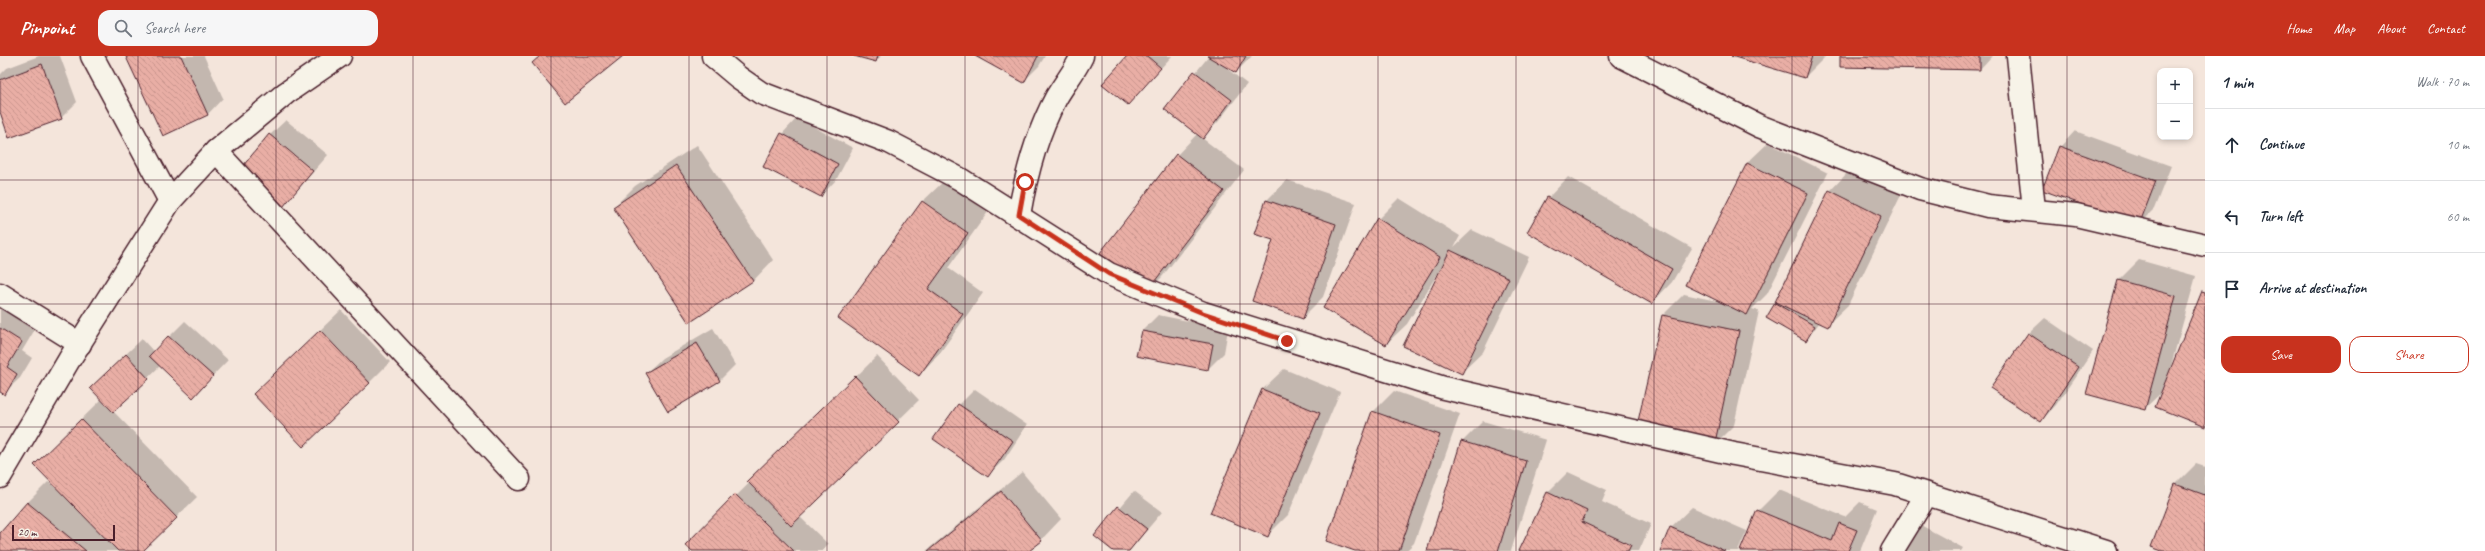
<!DOCTYPE html>
<meta charset="utf-8">
<style>
body{margin:0;font-family:Caveat,sans-serif;background:#f6f6f7;color:#1f2937}
.controls{position:absolute;right:12px;top:12px;display:grid;overflow:hidden;border-radius:8px;box-shadow:0 2px 6px #0003}
.controls button{width:36px;height:36px;display:grid;place-items:center;padding:0;border:0;border-bottom:1px solid #e0e1e3;background:#fff;color:#1f2937;font:20px sans-serif}
.scale{position:absolute;left:12px;bottom:10px;width:103px;box-sizing:border-box;padding-left:4px;border:2px solid #4a1f2b;border-top:0;font-size:11px;line-height:14px;white-space:nowrap;color:#4a1f2b;-webkit-text-stroke:3px #f7f3e8;paint-order:stroke}
.stop{position:absolute;width:12px;height:12px;margin:-9px;border:3px solid #c8321e;border-radius:50%;background:#fff}
.stop.end{background:#c8321e;border-color:#fff;box-shadow:0 1px 4px #0008}
.list{margin:0;padding:0;list-style:none}
h2{display:flex;justify-content:space-between;align-items:center;height:52px;margin:0;padding:0 16px;font-size:17px}
h2 small{font-size:13px;font-weight:400;color:#747a83}
.list li{display:grid;grid-template-columns:26px 1fr auto;gap:12px;align-items:center;box-sizing:border-box;height:72px;padding:0 16px;border-top:1px solid #e0e1e3}
.list b{display:block;font-size:15px;white-space:nowrap}
.list em{font-size:13px;font-style:normal;color:#747a83}
.actions{display:flex;gap:8px;padding:12px 16px}
.actions a{flex:1;padding:9px 0;border:1px solid #c8321e;border-radius:12px;text-align:center;font-size:14px;color:#c8321e}
.actions .main{background:#c8321e;color:#fff}
.icon{flex:none;width:22px;height:22px;fill:none;stroke:currentColor;stroke-width:2;stroke-linecap:round;stroke-linejoin:round}
.map{position:relative;flex:none;width:2205px;height:495px;overflow:hidden}
header{display:flex;align-items:center;gap:24px;box-sizing:border-box;height:56px;padding:0 20px;background:#c8321e;color:#fff}
header strong{font-size:19px}
nav{display:flex;gap:22px;margin-inline-start:auto;font-size:14px}
.search{width:280px;height:36px;background:#f6f6f7;display:flex;align-items:center;gap:10px;box-sizing:border-box;padding:0 14px;border-radius:12px;color:#747a83;font-size:15px}
main{display:flex}
aside{flex:1;background:#fff}
.map>svg:first-child{display:block}
</style>
<header>
<strong>Pinpoint</strong>
<div class="search"><svg class="icon" aria-label="search" viewBox="0 0 24 24"><circle cx="10" cy="10" r="6"/><path d="M15 15l6 6"/></svg>Search here</div>
<nav><a>Home</a><a>Map</a><a>About</a><a>Contact</a></nav>
</header>
<main>
<div class="map">
<svg width="2205" height="495" viewBox="0 0 2205 495">
<defs>
<pattern id="building-back-hatch" width="6" height="6" patternUnits="userSpaceOnUse"><rect width="6" height="6" fill="#e9aea5"/><path d="M-1 5l2 2M0 0l6 6M5-1l2 2" fill="none" stroke="#c9958e"/></pattern>
</defs>
<rect width="100%" height="100%" fill="#f4e5db"/>
<filter id="ink" filterUnits="userSpaceOnUse"><feTurbulence type="fractalNoise" baseFrequency=".025" numOctaves="2"/><feDisplacementMap in="SourceGraphic" scale="8" xChannelSelector="R" yChannelSelector="G"/><feConvolveMatrix kernelMatrix="1 2 1 2 8 2 1 2 1" color-interpolation-filters="sRGB"/></filter>
<g filter="url(#ink)">
<g fill="#0003">
<path d="M39 0H60L77 46 61 62 0 53V19L7 12Z"/>
<path d="M129 0H204L223 42 208 58 164 79Z"/>
<path d="M858 0H881L876 5Z"/>
<path d="M976 0H1045L1039 10 1023 26Z"/>
<path d="M1128 0H1172L1128 48Z"/>
<path d="M1209 0H1252L1236 16 1226 12 1247 28 1218 66 1202 82 1244 114 1162 221 1141 242 1177 99 1197 78 1166 53Z"/>
<path d="M1734 0H1826L1805 21Z"/>
<path d="M1841 0H1992L1980 13Z"/>
<path d="M797 62 853 92 836 124 821 140 782 78Z"/>
<path d="M286 64 328 99 278 156 270 79Z"/>
<path d="M2075 75 2171 110 2154 153 2139 168 2060 91Z"/>
<path d="M1768 87 1828 117 1767 238 1752 253 1759 255 1734 369 1713 390 1638 373 1663 259 1684 238 1721 246 1747 107Z"/>
<path d="M697 89 773 204 753 225 614 151 635 130Z"/>
<path d="M1850 114 1901 139 1848 249 1827 269 1820 266 1806 284 1775 248 1830 135Z"/>
<path d="M1568 121 1692 192 1672 226 1652 247 1548 142Z"/>
<path d="M1287 124 1356 147 1323 241 1302 262 1274 183 1267 144Z"/>
<path d="M944 125 988 156 948 212 983 237 939 298 919 319 840 262 923 145Z"/>
<path d="M1399 142 1460 180 1454 191 1472 174 1529 201 1483 296 1462 316 1441 212 1407 268 1386 288 1378 163Z"/>
<path d="M2139 204 2196 220 2170 313 2205 234V370L2164 334 2144 353 2118 225Z"/>
<path d="M0 247 37 270 22 295 32 302 20 322 4 337 0 335Z"/>
<path d="M341 254 390 306 369 327 254 338Z"/>
<path d="M1158 259 1228 273 1224 297 1208 313 1142 275Z"/>
<path d="M2045 262 2093 295 2056 349 2041 365 1992 331 2029 277Z"/>
<path d="M185 265 228 304 193 340 160 310 113 355 197 441 142 495H0V479L28 446 48 426 55 430 35 409 102 343 107 316 142 283 154 296Z"/>
<path d="M713 272 735 309 719 325 646 317 662 302Z"/>
<path d="M877 300 919 344 800 461 828 488 822 495H693L687 489Z"/>
<path d="M1284 313 1340 336 1288 459 1267 480 1212 456 1263 333Z"/>
<path d="M975 333 1027 369 1004 404 988 419 935 383 959 349Z"/>
<path d="M1394 335 1460 358 1414 487 1406 495H1358L1373 356Z"/>
<path d="M1483 365 1546 384 1511 495H1428L1462 386Z"/>
<path d="M2196 408 2205 411V495H2165L2152 490 2176 428Z"/>
<path d="M1022 416 1061 463 1041 484 1027 495H926Z"/>
<path d="M1568 416 1607 434 1602 446 1651 468 1639 495H1520L1547 437Z"/>
<path d="M1779 434 1845 461 1860 446 1877 453 1860 495H1742L1758 455Z"/>
<path d="M1134 435 1162 456 1129 495H1115L1096 480Z"/>
<path d="M1692 451 1747 475 1738 495H1661L1671 471Z"/>
<path d="M1915 466 1963 492 1961 495H1889Z"/>
</g>
<g fill="url(#building-back-hatch)" stroke="#4a1f2b">
<path d="M128 0H181L208 59 163 80 126 1Z"/>
<path d="M540 0H623L565 47 532 7Z"/>
<path d="M854 0H878L876 6Z"/>
<path d="M975 0H1038L1024 27Z"/>
<path d="M1127 0H1147L1161 12 1128 49 1102 28Z"/>
<path d="M1207 0H1246L1236 17Z"/>
<path d="M1731 0H1812L1805 22Z"/>
<path d="M1840 0H1980V14L1840 11Z"/>
<path d="M42 8 62 63 9 82 0 56V24Z"/>
<path d="M1194 15 1232 44 1203 83 1164 53Z"/>
<path d="M781 77 838 108 821 141 763 111Z"/>
<path d="M269 78 313 115 278 157 234 121Z"/>
<path d="M2059 90 2156 125 2139 169 2042 134Z"/>
<path d="M1176 98 1224 135 1141 243 1093 206Z"/>
<path d="M1747 107 1808 137 1747 259 1685 229Z"/>
<path d="M676 109 753 225 689 267 613 151Z"/>
<path d="M1829 134 1881 160 1828 271 1775 246Z"/>
<path d="M1547 141 1672 213 1652 248 1527 176Z"/>
<path d="M1266 144 1336 168 1303 263 1252 245 1273 184 1254 178Z"/>
<path d="M922 145 968 177 928 233 963 258 919 320 838 262Z"/>
<path d="M1377 162 1440 201 1386 289 1323 252Z"/>
<path d="M1450 194 1509 222 1462 318 1403 290Z"/>
<path d="M2118 224 2176 240 2145 354 2086 338Z"/>
<path d="M2202 235 2205 236V371L2155 351Z"/>
<path d="M1775 247 1815 270 1806 285 1766 262Z"/>
<path d="M1662 259 1739 275 1714 391 1636 374Z"/>
<path d="M0 272 22 286 7 311 17 318 5 339 0 336Z"/>
<path d="M320 274 370 327 303 391 253 338Z"/>
<path d="M1142 275 1213 288 1208 314 1136 300Z"/>
<path d="M2028 277 2078 311 2041 366 1990 332Z"/>
<path d="M168 280 213 320 193 342 149 300Z"/>
<path d="M697 287 720 325 668 356 645 317Z"/>
<path d="M126 298 149 323 113 356 90 332Z"/>
<path d="M855 320 899 366 791 470 747 425Z"/>
<path d="M1262 333 1320 357 1268 481 1210 457Z"/>
<path d="M958 348 1013 385 988 421 933 383Z"/>
<path d="M1372 355 1440 379 1399 495H1355L1326 485Z"/>
<path d="M81 363 177 462 143 495H118L34 409Z"/>
<path d="M1461 385 1526 405 1498 495H1427Z"/>
<path d="M2175 428 2205 439V495H2162L2151 491Z"/>
<path d="M1001 435 1042 485 1029 495H928Z"/>
<path d="M1547 436 1587 455 1582 466 1631 489 1628 495H1519Z"/>
<path d="M735 438 794 495H692L685 489Z"/>
<path d="M27 446 86 495H0V477Z"/>
<path d="M1118 450 1147 473 1129 495H1113L1094 480Z"/>
<path d="M1757 454 1832 485 1839 467 1857 474 1848 495H1740Z"/>
<path d="M1670 471 1725 495H1660Z"/>
</g>
<g fill="none" stroke-linecap="round" stroke-linejoin="round">
<g stroke="#4a1f2b" stroke-width="25">
<g id="minor">
<path d="M92 0 170 145"/>
<path d="M713 0 738 21 761 37 889 86 960 123 1109 218 1203 257 1444 332 1734 398 1895 428 2106 495"/>
<path d="M1621 0 1759 70 1920 133 1988 150 2076 159 2205 189"/>
<path d="M2018 0 2034 153"/>
<path d="M216 95 519 423"/>
<path d="M1019 159C1026 118 1036 79 1056 42 1064 28 1075 15 1082 0"/>
<path d="M0 238 80 288"/>
<path d="M0 421 69 304 170 145 216 95 286 37 340 0"/>
<path d="M1892 495 1927 438"/>
</g>
</g>
<use href="#minor" stroke="#f7f3e8" stroke-width="22"/>
</g>
</g>
<g fill="none" stroke-linecap="round" stroke-linejoin="round" filter="url(#ink)">
<path stroke="#c8321e" stroke-width="5" d="M1025 126 1019 159 1109 218 1203 257 1287 285"/>
</g>
<path fill="none" stroke="#4a1f2b" stroke-width="1" stroke-opacity="0.55" d="M138 0V495M276 0V495M413 0V495M551 0V495M689 0V495M827 0V495M965 0V495M1102 0V495M1240 0V495M1378 0V495M1516 0V495M1654 0V495M1792 0V495M1929 0V495M2067 0V495M0 124H2205M0 248H2205M0 371H2205"/>
</svg>
<div class="controls">
<button>+</button>
<button>−</button>
</div>
<div class="scale">20 m</div>
<div class="stop" style="left:1025px;top:126px"></div>
<div class="stop end" style="left:1287px;top:285px"></div>
</div>
<aside>
<h2>1 min<small>Walk · 70 m</small></h2>
<ul class="list">
<li><svg class="icon" aria-label="ahead" viewBox="0 0 24 24"><path d="M12 20V5M6 11l6-6 6 6"/></svg><div><b>Continue</b></div><em>10 m</em></li>
<li><svg class="icon" aria-label="left" viewBox="0 0 24 24"><path d="M17 20v-9H6M10 6l-5 5 5 5"/></svg><div><b>Turn left</b></div><em>60 m</em></li>
<li><svg class="icon" aria-label="arrive" viewBox="0 0 24 24"><path d="M6 21V4h12l-3 4 3 4H6"/></svg><div><b>Arrive at destination</b></div></li>
</ul>
<div class="actions"><a class="main">Save</a><a>Share</a></div>
</aside>
</main>
